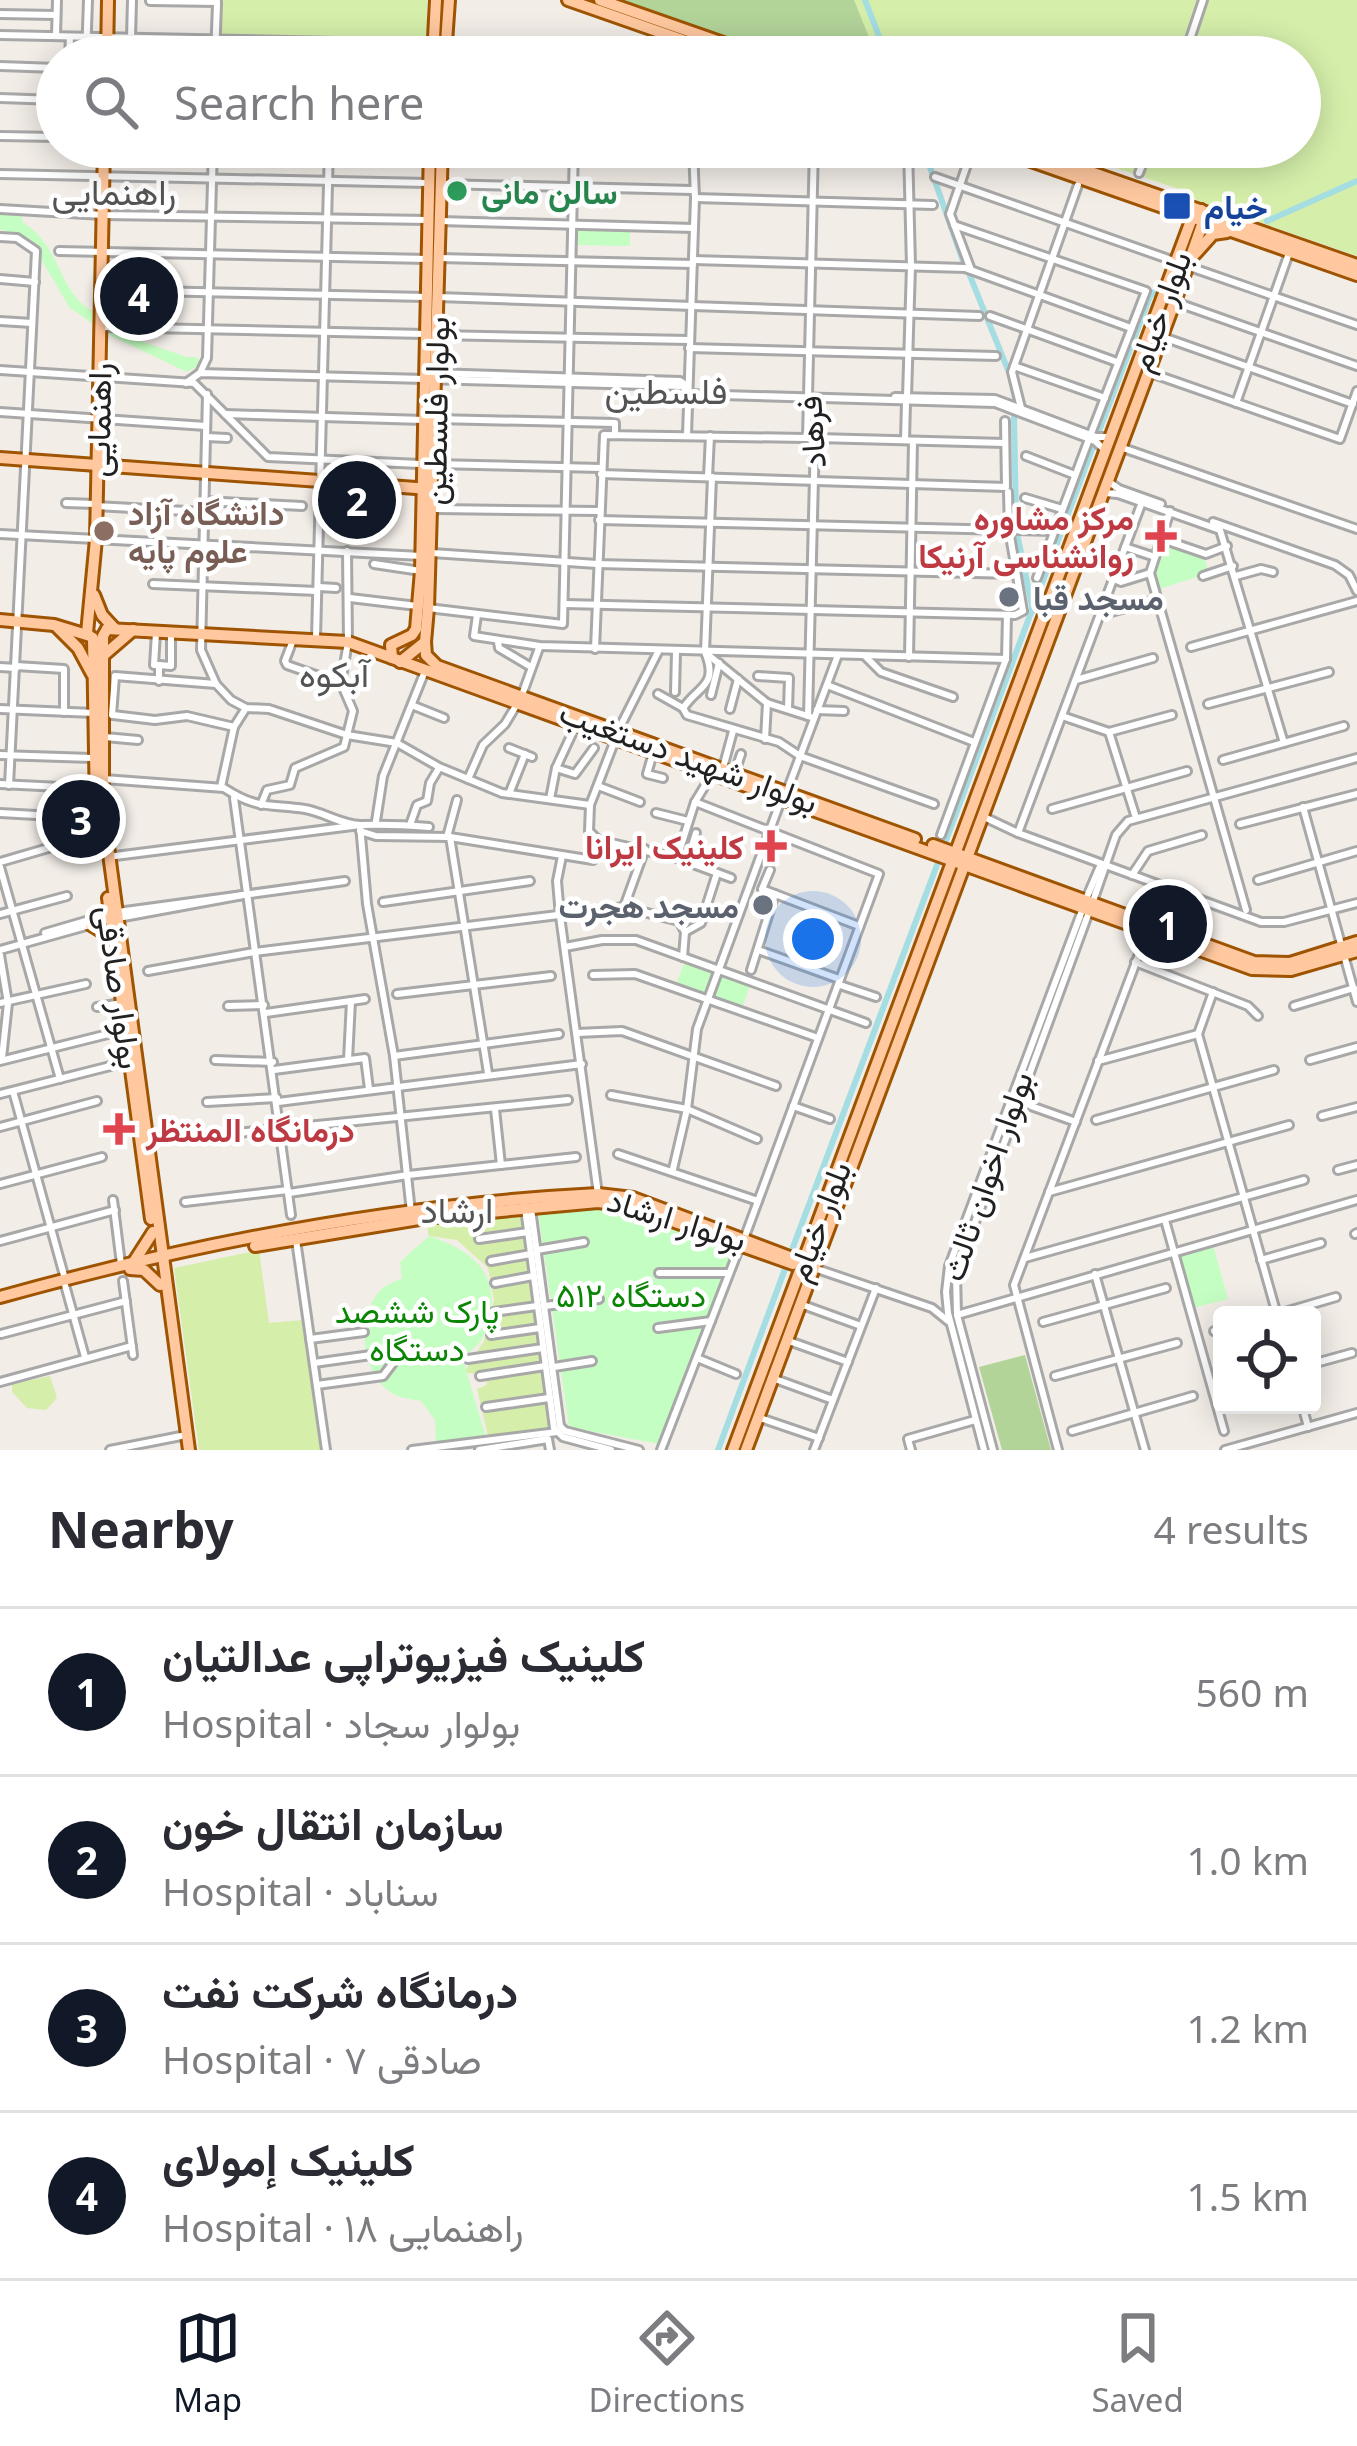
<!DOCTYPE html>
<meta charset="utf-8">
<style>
body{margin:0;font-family:"Noto Sans",Vazirmatn,sans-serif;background:#f7f7f7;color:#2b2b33}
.controls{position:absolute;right:36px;bottom:36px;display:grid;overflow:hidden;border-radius:12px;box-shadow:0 6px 30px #0003}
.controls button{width:108px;height:108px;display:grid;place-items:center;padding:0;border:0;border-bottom:3px solid #e1e1e2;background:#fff;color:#2b2b33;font:60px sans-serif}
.you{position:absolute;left:813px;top:939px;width:42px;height:42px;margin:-30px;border:9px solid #fff;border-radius:50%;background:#1a73e8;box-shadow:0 0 0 18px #1a73e833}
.badge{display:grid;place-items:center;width:78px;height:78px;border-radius:50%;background:#111827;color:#fff;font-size:39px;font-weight:700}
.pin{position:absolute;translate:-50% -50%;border:6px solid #fff;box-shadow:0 3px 12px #0006}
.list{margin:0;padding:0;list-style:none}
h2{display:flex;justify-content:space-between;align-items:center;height:156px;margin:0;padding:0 48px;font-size:51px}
h2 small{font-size:39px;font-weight:400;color:#7c7c81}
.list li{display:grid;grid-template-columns:78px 1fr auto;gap:36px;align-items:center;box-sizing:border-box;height:168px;padding:0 48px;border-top:3px solid #e1e1e2}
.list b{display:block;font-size:45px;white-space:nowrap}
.list p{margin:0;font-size:39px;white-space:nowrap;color:#7c7c81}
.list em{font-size:39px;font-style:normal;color:#7c7c81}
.icon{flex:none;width:66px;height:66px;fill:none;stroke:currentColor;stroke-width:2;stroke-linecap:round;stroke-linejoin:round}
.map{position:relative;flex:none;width:1357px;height:1450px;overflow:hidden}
.search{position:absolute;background:#fff;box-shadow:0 6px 30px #0003;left:36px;right:36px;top:36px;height:132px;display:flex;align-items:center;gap:30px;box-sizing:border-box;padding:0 42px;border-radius:66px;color:#7c7c81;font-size:45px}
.sheet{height:828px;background:#fff}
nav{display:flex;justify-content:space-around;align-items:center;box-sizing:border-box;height:168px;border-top:3px solid #e1e1e2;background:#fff;font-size:33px;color:#7c7c81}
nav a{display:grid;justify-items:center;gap:6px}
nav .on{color:#111827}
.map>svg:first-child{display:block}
</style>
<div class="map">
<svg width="1357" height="1450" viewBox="0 0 1357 1450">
<rect width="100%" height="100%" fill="#f2ede7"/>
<g fill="#d5efaa">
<path d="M219 0H427V42L220 38Z"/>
<path d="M622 0H1357V256L1198 201 1188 192 1053 147H1300V57H785Z"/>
<path d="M525 1208 550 1429 488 1436 477 1389 487 1385 486 1376 464 1372 484 1341 494 1300 488 1268 457 1240 429 1236 425 1218Z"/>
<path d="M259 1250 269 1323 303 1320 321 1450H199L174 1268Z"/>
<path d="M50 1376 57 1398 46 1410 27 1408 12 1392V1384Z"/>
</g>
<g fill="#b2d499">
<path d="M622 0H854L877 57H785Z"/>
<path d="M1025 1355 1051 1450H1002L979 1367Z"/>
</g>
<g fill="#c5fec2">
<path d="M0 212 21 215 23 222C62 248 58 291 92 311V323L70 308 32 244 0 229Z"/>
<path d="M573 228 630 229V246L573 245Z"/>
<path d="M105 333 120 334 187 357H197L201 365 187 372Z"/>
<path d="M1166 539 1203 554 1209 573 1159 589 1154 572Z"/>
<path d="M685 961 750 985 741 1011 675 987Z"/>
<path d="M590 1207 622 1209 736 1248 659 1444 569 1427 538 1212Z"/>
<path d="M429 1236C446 1242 466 1250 479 1265 501 1290 494 1343 462 1356L486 1438 436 1444 435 1420 421 1401C412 1399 400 1398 393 1394 361 1374 356 1320 378 1293 384 1285 394 1282 402 1278L400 1262Z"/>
<path d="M1213 1245 1228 1299 1193 1308 1178 1254Z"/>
</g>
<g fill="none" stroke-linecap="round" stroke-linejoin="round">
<g stroke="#a4dde2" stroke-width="6">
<path d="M865 0 887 57"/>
<path d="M923 147 964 264"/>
<path d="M1267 221 1357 181"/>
<path d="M970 276 1010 375 1015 398"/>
<path d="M1014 414 1016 521"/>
<path d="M1099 431 1150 296 1158 289"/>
<path d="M1018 538 1033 611"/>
<path d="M946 840 1094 444"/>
<path d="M793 1247 937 865"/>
<path d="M718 1450 785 1269"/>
</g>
<g stroke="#a8a8a8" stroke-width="12">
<g id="minor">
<path d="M150 1 217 2"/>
<path d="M0 14 56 15"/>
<path d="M0 35 433 44"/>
<path d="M56 36 57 0"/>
<path d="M131 38 132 0"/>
<path d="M69 57 70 37"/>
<path d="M86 57 88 0"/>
<path d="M215 57 217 4"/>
<path d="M695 57V50"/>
<path d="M1184 57 1203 0"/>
<path d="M0 66 57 68"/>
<path d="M0 98 57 100"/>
<path d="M0 136 57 137"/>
<path d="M471 147 814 157"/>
<path d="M853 149 909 163"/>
<path d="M939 162 944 147"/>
<path d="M1139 173 1149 147"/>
<path d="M0 174 428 183"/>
<path d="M935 177 1174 261"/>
<path d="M441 184 692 190"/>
<path d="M695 198 933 205"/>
<path d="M0 209 103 215 428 220"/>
<path d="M440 221 694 228"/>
<path d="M954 225 1146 291 1092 431"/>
<path d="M0 237 17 238 36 251 9 785"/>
<path d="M59 251 427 259"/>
<path d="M439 258 693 264"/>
<path d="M693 260 965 268 1131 328"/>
<path d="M1187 266 1357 325"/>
<path d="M971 270 950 214 973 147"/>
<path d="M0 279 35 282"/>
<path d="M101 290 426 297"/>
<path d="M438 297 979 316"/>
<path d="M1175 302 1357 366"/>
<path d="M990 316 1117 362"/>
<path d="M0 321 32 323"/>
<path d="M100 327 425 334"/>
<path d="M437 335 689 340"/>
<path d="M1163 337 1353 404"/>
<path d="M689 348 996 356"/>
<path d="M1014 366 1105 398"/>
<path d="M0 370 194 383 268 457 420 464"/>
<path d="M1148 372 1340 439 1357 391"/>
<path d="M200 373 207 358 213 147"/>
<path d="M434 373 680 381 688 387"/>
<path d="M186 383 200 373 682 386 690 394 995 403 1095 441 1106 451"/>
<path d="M207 394 201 650 216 684 231 700 246 708 269 709 347 735 397 743 439 767 502 793 590 805"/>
<path d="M895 397 995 399 1096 437H1109"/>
<path d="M907 397 911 266 908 147"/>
<path d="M1236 403 1288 256"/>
<path d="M1021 408 1012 372 1078 185"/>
<path d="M0 412 206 426"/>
<path d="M225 414 424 420"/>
<path d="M435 419 615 423V434"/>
<path d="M687 435 695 198 693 147"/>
<path d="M207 437 227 438"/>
<path d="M817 438 1005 443"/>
<path d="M905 440 906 402"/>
<path d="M1120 447 1357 529"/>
<path d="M1026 456 1075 475"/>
<path d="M434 464 601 468"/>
<path d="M601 474 1006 487 1005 421"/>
<path d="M708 477 710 436"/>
<path d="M1108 481 1119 489 1161 504"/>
<path d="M1105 493 1118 494 1220 530 1284 743"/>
<path d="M1025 498 1062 509"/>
<path d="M204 501 302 506"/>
<path d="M66 503 96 504"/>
<path d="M96 506 204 512"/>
<path d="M436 509 599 511"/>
<path d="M1170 511 1150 573 1246 910"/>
<path d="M599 520 1053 531"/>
<path d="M1213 522 1335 565 1349 575 1357 591"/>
<path d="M0 534 421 556"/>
<path d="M1162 539 1206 554 1227 546"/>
<path d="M1125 547 1155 557"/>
<path d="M432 553 597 564 1016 574"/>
<path d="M374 564 421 571"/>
<path d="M1203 576 1233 566"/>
<path d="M1236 576 1261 569 1273 572"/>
<path d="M1037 578 1089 439"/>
<path d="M1114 579 1121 582 1150 573"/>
<path d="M153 584 317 591"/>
<path d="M319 587 336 588"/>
<path d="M350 598 417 606"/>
<path d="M565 604 1015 615 1023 611 1009 530 1008 492"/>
<path d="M428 608 563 624 574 147"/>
<path d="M477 615 474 636 540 646 1006 659"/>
<path d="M1100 615 1151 601"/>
<path d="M156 633 154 665H159V681"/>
<path d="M316 638 329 147"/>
<path d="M293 640 285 661 287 665 339 683"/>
<path d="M498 642 499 648 531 667"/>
<path d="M1191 647 1357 601"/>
<path d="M595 649 604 435 806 438"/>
<path d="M706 653 767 703 811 717"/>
<path d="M865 656 881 672 953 697"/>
<path d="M909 657 913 441"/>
<path d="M159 665 171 666V633"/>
<path d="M16 666 64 669V712"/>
<path d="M0 667 16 668"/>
<path d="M758 676 789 678 788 709"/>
<path d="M1076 680 1153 658"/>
<path d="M827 685 974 742"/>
<path d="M675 692 676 652"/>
<path d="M658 694 683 708 687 715 779 742 800 756 934 804"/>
<path d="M522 695 539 648"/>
<path d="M711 695 719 663"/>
<path d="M1208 704 1329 672"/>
<path d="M414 706 444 718"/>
<path d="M684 707C698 686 719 686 705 652L712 477"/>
<path d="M0 709 94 713"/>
<path d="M730 709 738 679"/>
<path d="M817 710 844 711"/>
<path d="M112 715 115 676 216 684"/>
<path d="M113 715 155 720 187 716 234 727"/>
<path d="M808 716 815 438H807L814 147"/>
<path d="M1062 716 1109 732"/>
<path d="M618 731 658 652"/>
<path d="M1109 732 1136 818"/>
<path d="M1109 732 1172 715"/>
<path d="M105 737 138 740"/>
<path d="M765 739 767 703"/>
<path d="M509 748 532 757"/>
<path d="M653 753 647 774 663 778"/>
<path d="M0 755 92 758"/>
<path d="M1223 760 1344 726"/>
<path d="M556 768 575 774 594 748"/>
<path d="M723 768 733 731"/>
<path d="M735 772 741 754"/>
<path d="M104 779 224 788C256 809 268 804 305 809 324 812 341 825 361 825 384 824 406 825 429 827"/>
<path d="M468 779 483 745 505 724 517 704"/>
<path d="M0 784 81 788"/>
<path d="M598 786 640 802"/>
<path d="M221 787 234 727 246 708"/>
<path d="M787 791 838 655"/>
<path d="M509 794 525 754"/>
<path d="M234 798 291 1215"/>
<path d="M550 799 556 768 576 725"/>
<path d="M695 802 879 874 744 1239"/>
<path d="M261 805 267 790 290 785 295 768 344 747 353 711 341 683 348 642 347 551"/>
<path d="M1303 807 1357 1002"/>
<path d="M1052 809 1187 771"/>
<path d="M0 813 90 818"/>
<path d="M656 813 688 821"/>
<path d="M982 816 1018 833 1261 922H1284L1357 903"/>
<path d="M376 821 383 776 425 671"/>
<path d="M1240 824 1357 794"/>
<path d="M410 825 417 805 427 801 430 783 439 768"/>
<path d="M360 831 376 836 450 837 593 860 598 840"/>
<path d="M1018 833 1142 502"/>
<path d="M941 835 1006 659 1007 615"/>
<path d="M447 837 457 800"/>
<path d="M450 837 488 1073"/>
<path d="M598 840 677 858 731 878"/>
<path d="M598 840 589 831 590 805 615 740"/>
<path d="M115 856 360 825 367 904 394 1056 411 1212"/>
<path d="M562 856 557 881 560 916 598 1194"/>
<path d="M677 858 695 802 712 774"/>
<path d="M0 862 62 844 54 817"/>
<path d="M687 862 696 833"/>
<path d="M0 867 60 1079"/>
<path d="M770 870 762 889 859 926"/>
<path d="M1132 875 1148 851 1202 835"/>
<path d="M1258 880 1357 851"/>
<path d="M1086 899 1101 864"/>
<path d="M1093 901 1116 835 1128 821 1357 758"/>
<path d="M383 902 530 881"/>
<path d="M624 907 645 849"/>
<path d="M118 912 345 881"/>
<path d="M0 914 67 896"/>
<path d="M118 918 243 895"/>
<path d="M685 932 701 923 717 873"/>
<path d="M45 933 110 914"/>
<path d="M565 947 602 940H636L866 1023"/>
<path d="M0 950 111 919"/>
<path d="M758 950 839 979"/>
<path d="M0 955 8 1003 2 1058"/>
<path d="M1135 962 1248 1006 1258 1016"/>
<path d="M751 970 775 894"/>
<path d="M148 971 254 952 624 907 679 921 685 932 683 957"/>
<path d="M593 975 635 974 818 1038"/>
<path d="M840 985 876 997"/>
<path d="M397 994 551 976"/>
<path d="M0 1003 86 984"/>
<path d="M228 1006 264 1005"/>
<path d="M1294 1006 1354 988"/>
<path d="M97 1007 122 1003"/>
<path d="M266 1013 365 999"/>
<path d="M577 1033 622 1031 776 1086"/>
<path d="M1198 1034 1277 1315"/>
<path d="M1198 1034 1213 992"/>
<path d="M394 1056 559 1034"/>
<path d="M215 1060 273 1062"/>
<path d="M348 1060 351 1001"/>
<path d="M1310 1060 1357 1047"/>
<path d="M0 1061 120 1031"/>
<path d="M1098 1061 1198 1034"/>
<path d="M274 1070 365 1058 369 1089"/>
<path d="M13 1091 65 1279"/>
<path d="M0 1094 130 1061"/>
<path d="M611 1095 687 1109 757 1139"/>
<path d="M1021 1095 1031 1106 1076 1122"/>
<path d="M207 1102 277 1098"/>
<path d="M278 1102 582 1064"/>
<path d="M793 1106 830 1119"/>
<path d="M495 1109 501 1165"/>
<path d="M1322 1116 1357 1107"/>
<path d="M1096 1120 1274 1070"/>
<path d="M0 1127 97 1101"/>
<path d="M177 1139 568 1100"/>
<path d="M618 1154 758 1201"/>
<path d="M673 1169 687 1109 697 1029 781 800"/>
<path d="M1338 1170 1357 1165"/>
<path d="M0 1184 102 1157"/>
<path d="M1049 1192 1289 1125"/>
<path d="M289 1193 408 1175 576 1157"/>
<path d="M113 1200 121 1264"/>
<path d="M185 1202 288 1190"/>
<path d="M525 1208 554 1428 563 1437 611 1450"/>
<path d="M531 1209 560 1426 565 1431 639 1450"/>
<path d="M1165 1220 1224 1431"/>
<path d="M1355 1234 1357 1233"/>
<path d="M479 1239 528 1232"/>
<path d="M296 1240 326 1450"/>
<path d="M0 1241 115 1210"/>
<path d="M537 1250 584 1242"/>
<path d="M1025 1258 1304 1180"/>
<path d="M1261 1260 1321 1243"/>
<path d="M491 1261 531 1254"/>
<path d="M817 1269 932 1308 948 1321"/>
<path d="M659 1273H729"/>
<path d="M1095 1274 1145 1450"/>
<path d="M123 1281 133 1355"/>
<path d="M495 1283 533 1276"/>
<path d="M65 1285 85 1357"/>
<path d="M803 1305 861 1326"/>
<path d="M545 1306 599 1299"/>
<path d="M494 1312 537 1306"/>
<path d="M1278 1314 1336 1297"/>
<path d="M957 1315 1357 1200"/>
<path d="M1043 1322 1166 1288"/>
<path d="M658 1328 711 1321"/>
<path d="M1214 1331 1222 1329"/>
<path d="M1 1334 126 1301"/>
<path d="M491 1335 540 1328"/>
<path d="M310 1339 364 1332"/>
<path d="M789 1341 848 1362"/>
<path d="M697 1358 736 1374"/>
<path d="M468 1359 543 1348"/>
<path d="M314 1363 371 1355"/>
<path d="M1312 1364 1352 1353"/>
<path d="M554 1367 592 1361"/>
<path d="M480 1376 545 1366"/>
<path d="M1055 1376 1177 1343"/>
<path d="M775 1379 833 1400"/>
<path d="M0 1382 132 1346"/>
<path d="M317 1385 383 1376 402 1351 420 1356H443"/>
<path d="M1302 1405 1308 1427"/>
<path d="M486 1407 549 1398"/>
<path d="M760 1418 819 1438"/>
<path d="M1072 1431 1193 1396"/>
<path d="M110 1450 181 1436"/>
<path d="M412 1450 557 1432"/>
<path d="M479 1450 548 1439 550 1450"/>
<path d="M661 1450 740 1246"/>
<path d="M814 1450 876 1288"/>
<path d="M911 1450 908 1439 975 1420"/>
<path d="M984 1450 948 1313 946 1292 949 1266 1083 908"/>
<path d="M993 1450 957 1315 956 1274 1089 912"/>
<path d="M1058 1450 1014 1285 1147 933"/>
<path d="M1225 1450 1357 1413"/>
</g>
</g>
<g stroke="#9e5400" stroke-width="16">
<g id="major">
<path d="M568 0 731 57"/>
<path d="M600 0 763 57"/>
<path d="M107 57 108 0"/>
<path d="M433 57 436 0"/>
<path d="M445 57 449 0"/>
<path d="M991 147 1357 275"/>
<path d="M1019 147 1357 265"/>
<path d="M1195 254 1213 234 1227 232"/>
<path d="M0 458 430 489"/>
<path d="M94 595 102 615 114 628"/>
<path d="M0 620 54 625 90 636"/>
<path d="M57 627 78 648 92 674"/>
<path d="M107 629 348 642 1252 969 1291 970 1357 951"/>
<path d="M107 629 103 636V809L189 1450"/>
<path d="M87 633 96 539 104 147"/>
<path d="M93 638 96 809 101 850"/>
<path d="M425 642 426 655 437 666 915 839"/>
<path d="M104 655 133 630"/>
<path d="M392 658 391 645 412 635 416 629 421 571 430 147"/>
<path d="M400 662 425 642 428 608 442 147"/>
<path d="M933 845 1254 962 1290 963 1357 942"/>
<path d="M108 898 151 1219"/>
<path d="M91 925 114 939"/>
<path d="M255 1246 425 1218 598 1202 630 1206 793 1264"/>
<path d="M135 1260 153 1232"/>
<path d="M130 1269 144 1270 160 1285"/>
<path d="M0 1297C194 1243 397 1204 598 1194L633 1198 808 1264"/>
<path d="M733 1450 1192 218 1201 210"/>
<path d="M746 1450 1178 293 1203 222 1201 210"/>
</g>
</g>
<use href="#minor" stroke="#fff" stroke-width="6"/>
<use href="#major" stroke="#ffc89f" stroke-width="10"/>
</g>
<circle fill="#2e9e5b" stroke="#fff" stroke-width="4.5" cx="457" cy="191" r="12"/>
<rect fill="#1a4fb4" stroke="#fff" stroke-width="4.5" x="1162" y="191" width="30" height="30" rx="6"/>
<circle fill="#8d6e63" stroke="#fff" stroke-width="4.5" cx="104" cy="531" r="12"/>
<g fill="#e0444e" stroke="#fff" stroke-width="4.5">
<path d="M1155 518h12v12h12v12h-12v12h-12v-12h-12v-12h12z"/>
<path d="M765 828h12v12h12v12h-12v12h-12v-12h-12v-12h12z"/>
<path d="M113 1111h12v12h12v12h-12v12h-12v-12h-12v-12h12z"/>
</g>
<g fill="#6b7280" stroke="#fff" stroke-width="4.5">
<circle cx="1009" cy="597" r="12"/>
<circle cx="763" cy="905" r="12"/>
</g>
<g text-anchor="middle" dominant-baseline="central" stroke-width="9" stroke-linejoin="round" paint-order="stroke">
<g font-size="33" font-weight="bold" fill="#27864d" stroke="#fff" text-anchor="start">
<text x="481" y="191">سالن مانی</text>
</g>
<g font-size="33" font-weight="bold" fill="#164399" stroke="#fff" text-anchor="start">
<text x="1204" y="206">خیام</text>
</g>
<g font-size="33" fill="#212121" stroke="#fff">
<text transform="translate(1159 311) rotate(-70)">بلوار خیام</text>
<text transform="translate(435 411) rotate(-89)">بولوار فلسطین</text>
<text transform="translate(98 420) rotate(-89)">راهنمایی</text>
<text transform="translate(811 432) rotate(-94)">فرهاد</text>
<text transform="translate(689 756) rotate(20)">بولوار شهید دستغیب</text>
<text transform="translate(120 987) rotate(82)">بولوار صادقی</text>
<text transform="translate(986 1176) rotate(-71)">بولوار اخوان ثالث</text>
<text transform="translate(677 1219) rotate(17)">بولوار ارشاد</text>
<text transform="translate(818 1221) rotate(-69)">بلوار خیام</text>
</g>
<g font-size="33" font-weight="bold" fill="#785e54" stroke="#fff" text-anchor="start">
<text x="128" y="512">دانشگاه آزاد<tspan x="128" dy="38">علوم پایه</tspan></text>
</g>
<g font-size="33" font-weight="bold" fill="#be3a42" stroke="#fff" text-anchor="end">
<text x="1134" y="517">مرکز مشاوره<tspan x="1134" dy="38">روانشناسی آرنیکا</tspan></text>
<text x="744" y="846">کلینیک ایرانا</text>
<text x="146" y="1129" text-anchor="start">درمانگاه المنتظر</text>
</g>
<g font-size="33" font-weight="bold" fill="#5b616d" stroke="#fff" text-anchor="start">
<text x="1033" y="597">مسجد قبا</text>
<text x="739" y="905" text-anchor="end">مسجد هجرت</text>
</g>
<g font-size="33" fill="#0a8504" stroke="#fff">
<text x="631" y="1294">۵۱۲ دستگاه</text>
<text x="417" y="1310">پارک‌ ششصد<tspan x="417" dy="38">دستگاه</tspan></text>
</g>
<g font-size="36" fill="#545454" stroke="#fff">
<text x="114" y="191">راهنمایی</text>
<text x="666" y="390">فلسطین</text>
<text x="334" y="673">آبکوه</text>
<text x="457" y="1209">ارشاد</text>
</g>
</g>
</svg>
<div class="controls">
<button><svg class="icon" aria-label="locate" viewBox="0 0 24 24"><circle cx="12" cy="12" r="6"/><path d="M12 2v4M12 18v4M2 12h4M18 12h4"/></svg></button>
</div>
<div class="you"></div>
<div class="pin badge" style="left:1168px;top:924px">1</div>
<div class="pin badge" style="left:357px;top:500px">2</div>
<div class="pin badge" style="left:81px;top:819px">3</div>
<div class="pin badge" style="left:139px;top:296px">4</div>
<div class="search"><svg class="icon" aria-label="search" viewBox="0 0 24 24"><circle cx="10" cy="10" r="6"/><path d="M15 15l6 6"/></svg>Search here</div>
</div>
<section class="sheet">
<h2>Nearby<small>4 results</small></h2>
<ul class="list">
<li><span class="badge">1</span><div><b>کلینیک فیزیوتراپی عدالتیان</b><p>Hospital · بولوار سجاد</p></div><em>560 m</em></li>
<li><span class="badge">2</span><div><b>سازمان انتقال خون</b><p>Hospital · سناباد</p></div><em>1.0 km</em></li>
<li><span class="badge">3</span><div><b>درمانگاه شرکت نفت</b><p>Hospital · صادقی ۷</p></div><em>1.2 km</em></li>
<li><span class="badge">4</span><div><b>کلینیک إمولای</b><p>Hospital · راهنمایی ۱۸</p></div><em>1.5 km</em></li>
</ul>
</section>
<nav>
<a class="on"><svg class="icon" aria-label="map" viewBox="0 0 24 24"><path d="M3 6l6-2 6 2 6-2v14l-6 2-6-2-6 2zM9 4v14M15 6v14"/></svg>Map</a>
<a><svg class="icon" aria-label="directions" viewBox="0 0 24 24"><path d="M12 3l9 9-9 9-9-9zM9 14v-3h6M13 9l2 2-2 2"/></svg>Directions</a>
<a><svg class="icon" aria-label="saved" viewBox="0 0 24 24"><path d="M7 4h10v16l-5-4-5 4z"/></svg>Saved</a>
</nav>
